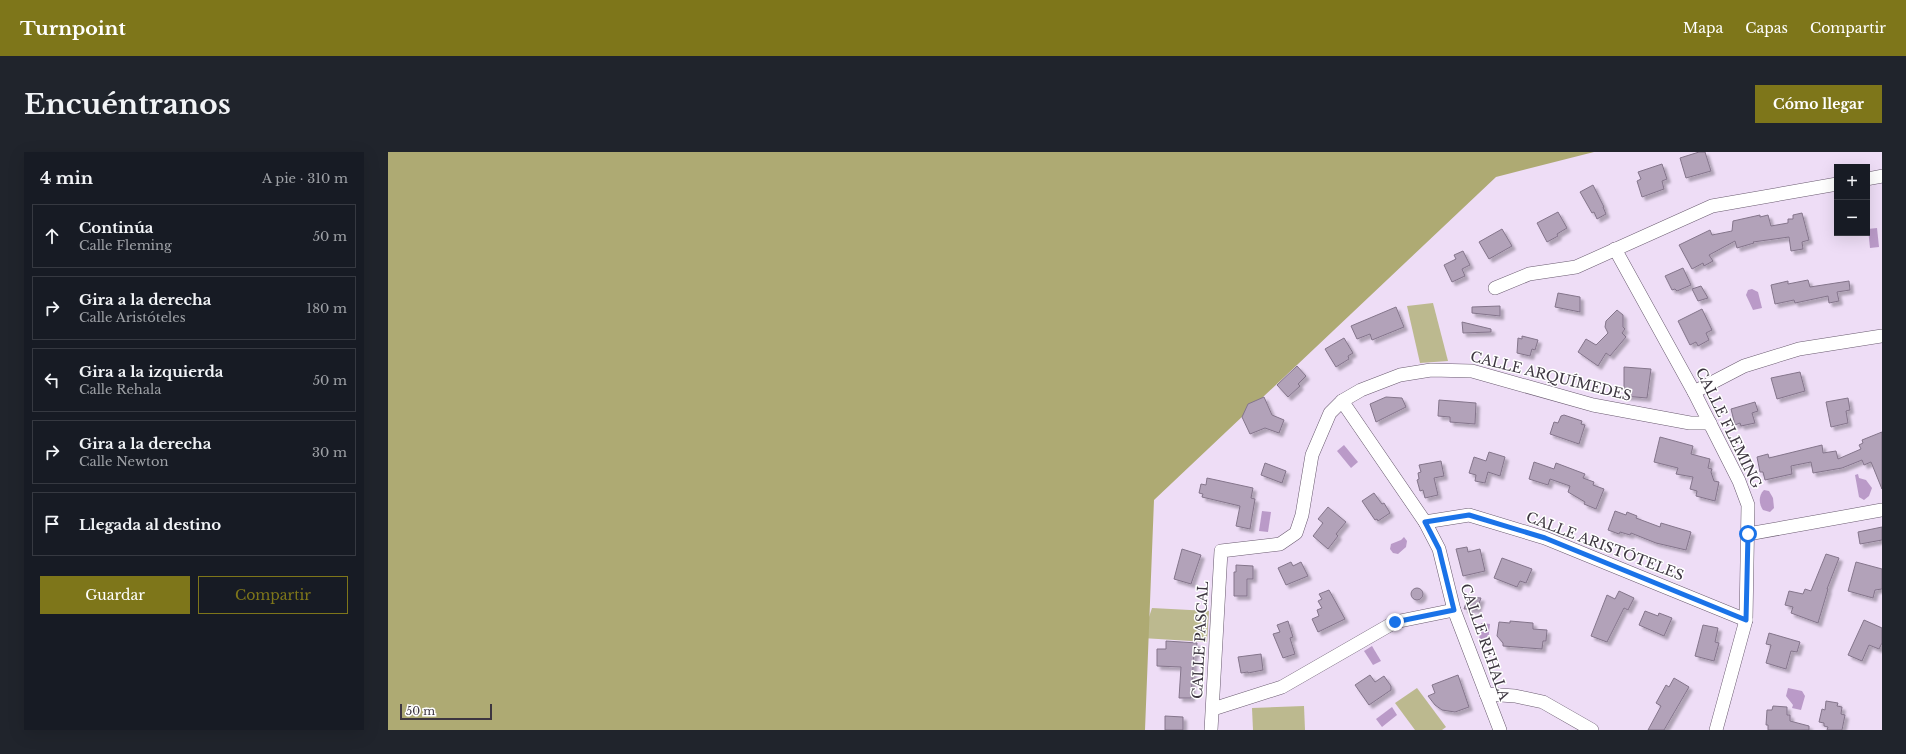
<!DOCTYPE html>
<html lang="es">
<meta charset="utf-8">
<style>
body{margin:0;font-family:"Libre Baskerville",serif;background:#20242c;color:#f1f3f6}
.controls{position:absolute;right:12px;top:12px;display:grid;overflow:hidden;border-radius:0px;box-shadow:0 4px 16px #0002}
.controls button{width:36px;height:36px;display:grid;place-items:center;padding:0;border:0;border-bottom:1px solid #363941;background:#171b24;color:#f1f3f6;font:20px sans-serif}
.scale{position:absolute;left:12px;bottom:10px;width:92px;box-sizing:border-box;padding-left:4px;border:2px solid #3d3640;border-top:0;font-size:11px;line-height:14px;white-space:nowrap;color:#3d3640;-webkit-text-stroke:3px #fff;paint-order:stroke}
.stop{position:absolute;width:12px;height:12px;margin:-9px;border:3px solid #1a73e8;border-radius:50%;background:#fff}
.stop.end{background:#1a73e8;border-color:#fff;box-shadow:0 1px 4px #0008}
.list{margin:0;padding:0;list-style:none}
h2{display:flex;justify-content:space-between;align-items:center;height:52px;margin:0;padding:0 16px;font-size:17px}
h2 small{font-size:13px;font-weight:400;color:#9ea1a6}
.list li{display:grid;grid-template-columns:26px 1fr auto;gap:12px;align-items:center;box-sizing:border-box;height:64px;margin:0 8px 8px;padding:0 8px;border:1px solid #363941;border-radius:0px}
.list b{display:block;font-size:15px;white-space:nowrap}
.list p{margin:0;font-size:13px;white-space:nowrap;color:#9ea1a6}
.list em{font-size:13px;font-style:normal;color:#9ea1a6}
.actions{display:flex;gap:8px;padding:12px 16px}
.actions a{flex:1;padding:9px 0;border:1px solid #7e761a;border-radius:0px;text-align:center;font-size:14px;color:#7e761a}
.actions .main{background:#7e761a;color:#fff}
.icon{flex:none;width:22px;height:22px;fill:none;stroke:currentColor;stroke-width:2;stroke-linecap:round;stroke-linejoin:round}
.map{position:relative;flex:none;width:1494px;height:578px;overflow:hidden;border-radius:0px}
header{display:flex;align-items:center;gap:24px;box-sizing:border-box;height:56px;padding:0 20px;background:#7e761a;color:#fff}
header strong{font-size:19px}
nav{display:flex;gap:22px;margin-inline-start:auto;font-size:14px}
.intro{display:flex;align-items:center;justify-content:space-between;box-sizing:border-box;height:96px;padding:0 24px}
h1{margin:0;font-size:28px}
.button{padding:10px 18px;border-radius:0px;background:#7e761a;color:#fff;font-size:14px;font-weight:700}
main{display:flex;gap:24px;padding:0 24px}
aside{flex:1;background:#171b24;border-radius:0px;box-shadow:0 4px 16px #0002}
.map>svg:first-child{display:block}
</style>
<header>
<strong>Turnpoint</strong>
<nav><a>Mapa</a><a>Capas</a><a>Compartir</a></nav>
</header>
<div class="intro"><h1>Encuéntranos</h1><a class="button">Cómo llegar</a></div>
<main>
<aside>
<h2>4 min<small>A pie · 310 m</small></h2>
<ul class="list">
<li><svg class="icon" aria-label="ahead" viewBox="0 0 24 24"><path d="M12 20V5M6 11l6-6 6 6"/></svg><div><b>Continúa</b><p>Calle Fleming</p></div><em>50 m</em></li>
<li><svg class="icon" aria-label="right" viewBox="0 0 24 24"><path d="M7 20v-9h11M14 6l5 5-5 5"/></svg><div><b>Gira a la derecha</b><p>Calle Aristóteles</p></div><em>180 m</em></li>
<li><svg class="icon" aria-label="left" viewBox="0 0 24 24"><path d="M17 20v-9H6M10 6l-5 5 5 5"/></svg><div><b>Gira a la izquierda</b><p>Calle Rehala</p></div><em>50 m</em></li>
<li><svg class="icon" aria-label="right" viewBox="0 0 24 24"><path d="M7 20v-9h11M14 6l5 5-5 5"/></svg><div><b>Gira a la derecha</b><p>Calle Newton</p></div><em>30 m</em></li>
<li><svg class="icon" aria-label="arrive" viewBox="0 0 24 24"><path d="M6 21V4h12l-3 4 3 4H6"/></svg><div><b>Llegada al destino</b></div></li>
</ul>
<div class="actions"><a class="main">Guardar</a><a>Compartir</a></div>
</aside>
<div class="map">
<svg width="1494" height="578" viewBox="0 0 1494 578">
<defs>
<filter id="shadow"><feDropShadow dx="3.5" dy="3.5" stdDeviation="1" flood-color="#0004"/></filter>
</defs>
<rect width="100%" height="100%" fill="#eeddf6"/>
<g fill="#bcb98f">
<path d="M1045 151 1060 209 1032 211 1019 154Z"/>
<path d="M764 456 821 459 819 490 754 486Z"/>
<path d="M1029 536 1058 575 1054 578H1027L1007 551Z"/>
<path d="M916 554 917 578H865L864 556Z"/>
</g>
<path fill="#aeaa73" d="M0 0H1206L1108 25 766 348 757 578H0Z"/>
<g fill="#ba9ac8">
<path d="M1489 76 1491 95 1482 96 1480 77Z"/>
<path d="M1364 137 1370 140 1374 156 1365 158 1358 143 1360 138Z"/>
<path d="M956 293 970 310 963 316 949 299Z"/>
<path d="M1470 322 1471 326 1478 328 1484 336 1481 344 1476 348 1471 345 1467 323Z"/>
<path d="M1376 338 1381 339 1385 346 1386 356 1382 360 1375 358C1371 352 1370 344 1376 338Z"/>
<path d="M874 359 883 360 880 380 871 379Z"/>
<path d="M1016 385 1019 389 1018 395 1010 402 1005 401 1002 397 1003 392 1013 388Z"/>
<path d="M1093 471 1102 472 1100 490 1091 489Z"/>
<path d="M984 494 993 509 985 513 976 499Z"/>
<path d="M1400 536 1414 539 1417 544 1413 558 1404 556 1405 553 1398 544Z"/>
<path d="M1004 555 1009 563 994 575 988 567Z"/>
</g>
<g fill="#b2a2b9" stroke="#84758b" filter="url(#shadow)">
<path d="M1311 0H1317L1323 19 1298 26 1292 6Z"/>
<path d="M1274 12 1279 27 1274 29 1276 37 1254 45 1249 29 1253 27 1250 20Z"/>
<path d="M1205 33 1216 55H1215L1218 62 1209 67 1206 60 1204 61 1192 40Z"/>
<path d="M1170 60 1179 76 1169 82 1170 84 1159 90 1149 71Z"/>
<path d="M1414 61 1421 88 1414 90 1415 97 1403 99 1401 85 1365 90 1366 91 1349 96 1347 89 1321 103 1325 109 1316 114 1315 111 1304 117 1291 93 1322 78 1324 83 1344 79 1345 69 1372 63V65L1380 63 1383 74 1400 71V67H1405V63Z"/>
<path d="M1114 77 1124 94 1101 107 1091 90Z"/>
<path d="M1075 99 1082 113 1074 117 1077 124 1064 130 1056 113 1068 107 1066 103Z"/>
<path d="M1295 116 1303 133 1289 139 1287 137 1284 138 1277 124Z"/>
<path d="M1420 128 1422 135 1461 129 1462 138 1449 140 1451 149 1441 151 1440 144 1407 151 1406 148 1387 152 1383 133 1400 129V132Z"/>
<path d="M1313 134 1320 146 1310 149 1304 137Z"/>
<path d="M1170 141 1192 145V160L1167 155Z"/>
<path d="M1112 154V164L1084 161V155Z"/>
<path d="M1008 155 1016 175 984 188 982 182 969 187 963 174Z"/>
<path d="M1314 157 1324 178 1318 181 1321 188 1310 194 1308 190 1302 193 1290 169Z"/>
<path d="M1229 158 1235 163V175L1237 177 1234 181 1238 185 1222 204 1218 201 1210 214 1190 200 1198 187 1208 193 1220 181 1217 175 1218 169Z"/>
<path d="M1074 170 1103 177V180L1075 181Z"/>
<path d="M1134 184 1150 188 1147 198 1144 197 1142 204 1129 201 1130 186 1134 187Z"/>
<path d="M956 186 965 201 960 204 961 207 948 215 937 197Z"/>
<path d="M909 214 918 224 910 232 912 234 900 245 889 233Z"/>
<path d="M1236 215 1263 217 1259 246 1236 244Z"/>
<path d="M1412 220 1417 239 1389 247 1383 226Z"/>
<path d="M876 245 884 263 896 268 891 281 877 276 862 282 854 265 860 252Z"/>
<path d="M998 245 1014 246 1018 255 988 270 982 252Z"/>
<path d="M1460 246 1462 258 1458 259 1460 271 1443 275 1438 250Z"/>
<path d="M1051 248 1088 251 1087 272 1062 270V265L1050 264Z"/>
<path d="M1367 250 1370 259 1364 261 1367 271 1353 274 1352 271 1347 273 1343 257Z"/>
<path d="M1176 263 1194 269 1193 272 1197 273 1191 292 1162 282 1166 270 1170 271 1173 264Z"/>
<path d="M1494 280V337L1483 310 1476 313 1474 308 1454 316 1425 321 1423 310 1403 314 1404 322 1377 328 1375 320H1372L1369 305 1380 302 1381 306 1434 293 1435 301 1448 299 1450 307 1473 297 1471 293 1475 291 1474 288Z"/>
<path d="M1272 285 1305 294 1303 302 1322 307 1320 316 1324 317 1323 320 1326 329 1331 330 1327 349 1308 344 1309 339 1302 337 1305 325 1288 322 1290 316 1266 310Z"/>
<path d="M1101 300 1117 305 1112 324 1100 320 1097 331 1087 329 1088 323 1081 321 1086 305 1098 309Z"/>
<path d="M1053 309 1056 324 1046 326 1050 343 1037 346 1035 338 1032 339 1029 328 1031 327 1030 321 1033 320 1031 313Z"/>
<path d="M1146 310 1166 317 1168 311 1197 322 1195 326 1206 330 1205 333 1216 337 1208 357 1196 352 1197 350 1180 340 1182 334 1162 327 1160 333 1141 327Z"/>
<path d="M877 311 898 319 894 331 873 323Z"/>
<path d="M819 326 865 336 863 346 867 347 862 377 848 374 852 354 814 345 815 342 811 341 813 332 818 333Z"/>
<path d="M986 341 994 352 996 351 1002 361 990 369 989 367 987 368 974 349Z"/>
<path d="M940 355 958 370 948 382 950 384 940 397 925 384 935 371 930 367Z"/>
<path d="M1227 359 1238 363 1239 360 1249 364 1248 366 1272 375 1273 371 1303 380 1298 398 1268 391 1243 381 1242 383 1232 380 1231 382 1220 378Z"/>
<path d="M1494 375V388L1472 392 1470 380Z"/>
<path d="M1079 395 1080 400 1092 397 1097 419 1075 424 1068 397Z"/>
<path d="M794 397 813 403 803 432 786 427Z"/>
<path d="M1438 402 1451 406 1439 437H1440L1430 471 1403 461 1405 455 1397 453 1401 439 1415 442 1417 437 1423 439Z"/>
<path d="M1114 406 1144 417 1138 431 1132 429 1129 435 1106 426Z"/>
<path d="M903 410 905 414 913 410 920 424 898 433 890 416Z"/>
<path d="M1468 410 1494 417V437L1487 438 1485 446 1460 439Z"/>
<path d="M848 413 865 414V427H859V444H846V420H848Z"/>
<circle cx="1029" cy="442" r="6"/>
<path d="M941 438 957 467 930 480 924 467 931 464 929 458 934 456 930 449 934 447 931 442Z"/>
<path d="M1231 439 1246 446 1240 458 1236 456 1219 490 1203 484 1219 443 1227 447Z"/>
<path d="M1080 445 1093 446 1089 457H1076Z"/>
<path d="M1257 459 1270 464 1271 461 1284 466 1276 484 1251 473Z"/>
<path d="M1476 468 1494 476V491L1491 497 1481 493 1474 509 1460 503Z"/>
<path d="M900 469 905 485 902 486 907 502 895 506 885 482 892 480 889 473Z"/>
<path d="M1122 469 1145 471V477L1159 478 1158 489H1155L1154 497 1115 494V491L1109 484 1111 470 1122 471Z"/>
<path d="M1315 473 1330 476 1327 490 1331 491 1326 509 1307 504Z"/>
<path d="M1381 481 1412 490 1409 500 1403 499 1398 517 1378 511 1383 493 1378 492Z"/>
<path d="M778 489 809 491 808 502H806L803 546H791L793 515 769 514V497H778Z"/>
<path d="M873 502 875 518 860 521V520L853 521 850 505Z"/>
<path d="M982 523 987 530 996 524 1003 534V538L981 553 967 533Z"/>
<path d="M1070 523 1081 555 1067 560 1054 558 1047 553 1040 544 1047 541 1044 533Z"/>
<path d="M1286 526 1301 535 1276 578H1260L1273 554 1268 551 1278 533 1281 535Z"/>
<path d="M1438 549 1450 551 1449 554 1454 555 1453 562 1457 563 1454 578H1439L1440 575 1436 574V571L1431 570 1434 557 1437 558Z"/>
<path d="M1385 554 1399 555V563H1402V569L1421 574V578H1380V573H1378L1379 558H1384Z"/>
<path d="M777 564 795 565V578H777Z"/>
</g>
<g fill="none" stroke-linecap="round" stroke-linejoin="round">
<g stroke="#695a6f" stroke-width="14">
<g id="minor">
<path d="M1479 27 1494 24"/>
<path d="M1227 97 1306 240 1351 329 1360 353 1358 468 1328 578"/>
<path d="M1107 136 1141 122 1188 115 1324 54 1449 32"/>
<path d="M1306 240 1356 214 1411 197 1494 184"/>
<path d="M954 249 1037 370 1051 397 1066 458 1112 578"/>
<path d="M1037 370 1081 363 1157 386 1358 468"/>
<path d="M1360 382 1494 358"/>
<path d="M1098 542 1127 544 1155 550 1204 578"/>
<path d="M825 557 894 535 1007 470 1066 458"/>
<path d="M823 578 833 399 892 392 908 381 914 363 924 303 942 261 954 249 973 238 1012 223 1043 218 1084 219 1205 253 1302 271H1322"/>
</g>
</g>
<use href="#minor" stroke="#fff" stroke-width="13"/>
</g>
<g fill="none" stroke-linecap="round" stroke-linejoin="round">
<path stroke="#1a73e8" stroke-width="5" d="M1007 470 1066 458 1051 397 1037 370 1081 363 1157 386 1358 468 1360 382"/>
</g>
<g text-anchor="middle" dominant-baseline="central" stroke-width="3" stroke-linejoin="round" paint-order="stroke">
<g font-size="14" fill="#3d3640" stroke="#fff">
<text transform="translate(1163 224) rotate(14)">CALLE ARQUÍMEDES</text>
<text transform="translate(1341 276) rotate(64)">CALLE FLEMING</text>
<text transform="translate(1217 394) rotate(21)">CALLE ARISTÓTELES</text>
<text transform="translate(812 488) rotate(-87)">CALLE PASCAL</text>
<text transform="translate(1097 490) rotate(71)">CALLE REHALA</text>
</g>
</g>
</svg>
<div class="controls">
<button>+</button>
<button>−</button>
</div>
<div class="scale">50 m</div>
<div class="stop" style="left:1360px;top:382px"></div>
<div class="stop end" style="left:1007px;top:470px"></div>
</div>
</main>
